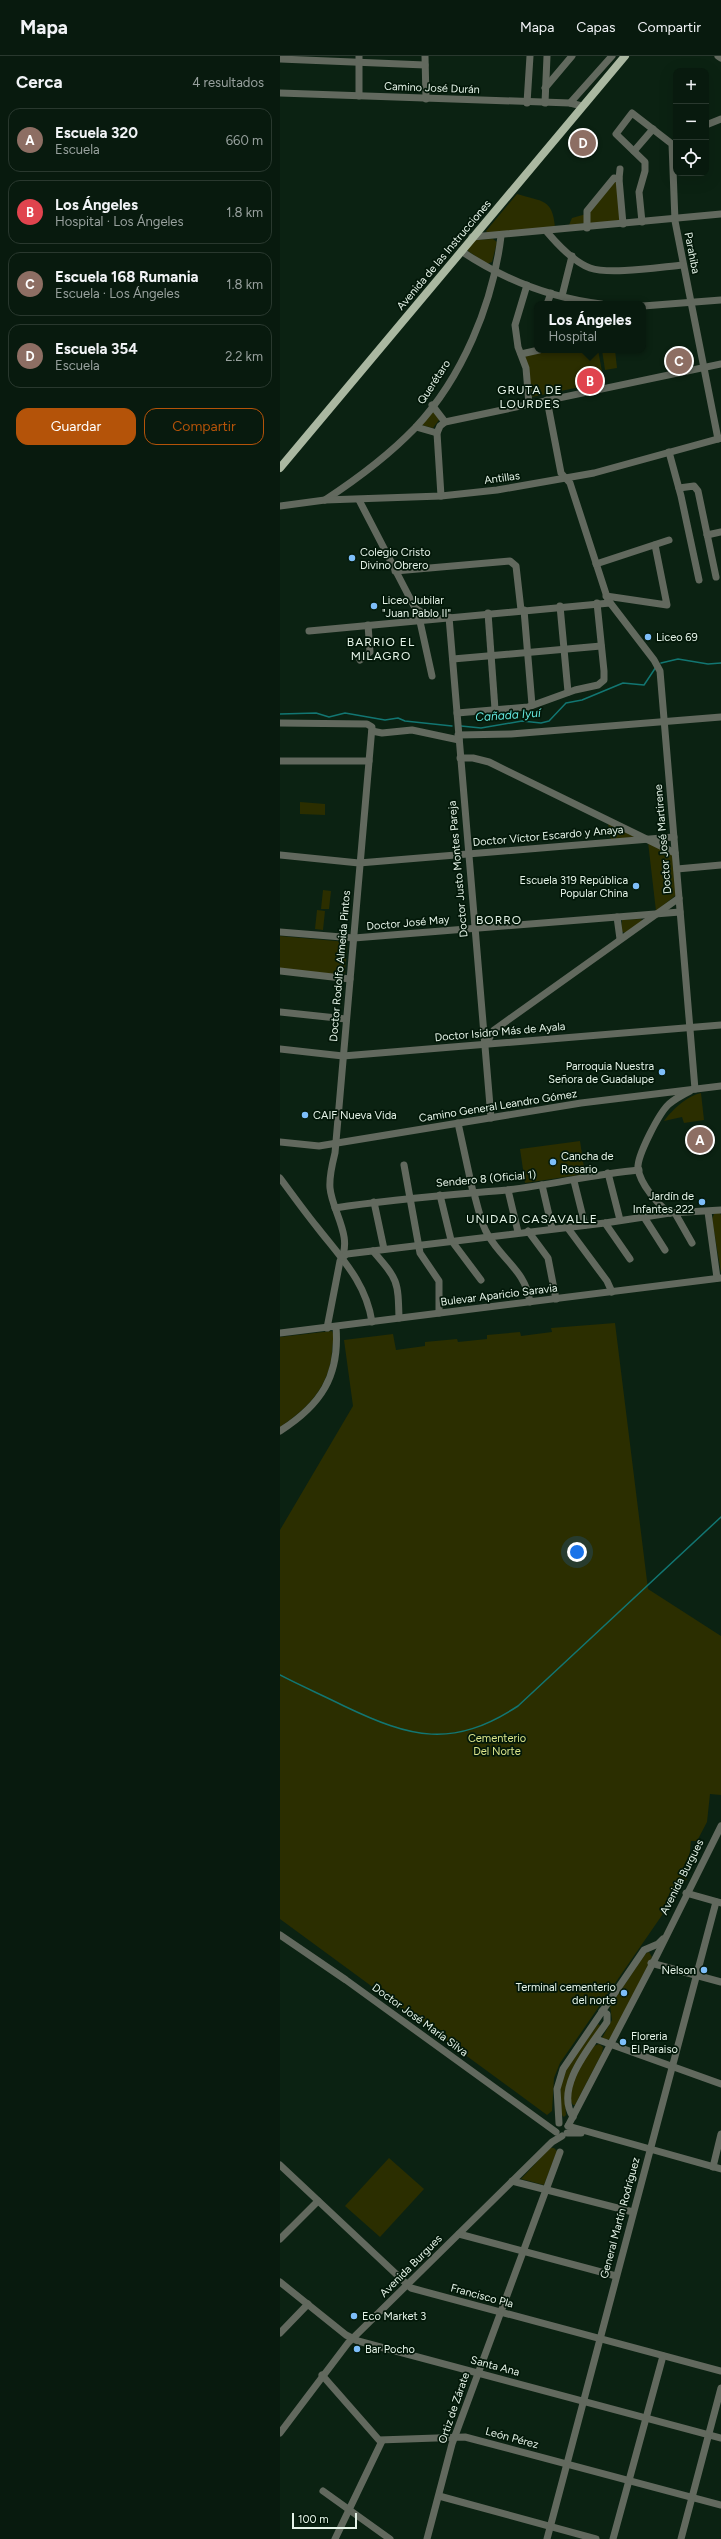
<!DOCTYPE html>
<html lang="es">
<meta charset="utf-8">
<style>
body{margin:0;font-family:Figtree,sans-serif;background:#112317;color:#f1f3f6}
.controls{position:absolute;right:12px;top:12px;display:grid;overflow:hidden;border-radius:8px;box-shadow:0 4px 16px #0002}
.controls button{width:36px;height:36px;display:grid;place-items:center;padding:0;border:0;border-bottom:1px solid #29382e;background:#081a0e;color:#f1f3f6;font:20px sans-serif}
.scale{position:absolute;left:12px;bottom:10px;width:65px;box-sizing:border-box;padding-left:4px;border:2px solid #e5f3e8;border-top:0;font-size:11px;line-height:14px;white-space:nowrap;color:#e5f3e8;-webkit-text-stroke:3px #031809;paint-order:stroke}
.you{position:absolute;left:297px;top:1496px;width:14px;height:14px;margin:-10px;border:3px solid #fff;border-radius:50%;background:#1a73e8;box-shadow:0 0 0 6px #1a73e833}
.badge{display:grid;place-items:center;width:26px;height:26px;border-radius:50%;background:#b45309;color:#fff;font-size:13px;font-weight:700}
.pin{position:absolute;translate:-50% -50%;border:2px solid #fff;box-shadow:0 1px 4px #0006}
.popup{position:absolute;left:254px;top:245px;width:112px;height:52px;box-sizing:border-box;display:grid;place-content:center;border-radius:8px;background:#081a0e;filter:drop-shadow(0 1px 3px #0005);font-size:13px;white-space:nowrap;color:#98a19e}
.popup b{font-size:15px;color:#f1f3f6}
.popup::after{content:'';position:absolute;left:50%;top:100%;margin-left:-8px;border:8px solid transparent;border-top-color:#081a0e}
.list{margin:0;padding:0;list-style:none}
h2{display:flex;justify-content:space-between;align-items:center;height:52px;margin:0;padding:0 16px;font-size:17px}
h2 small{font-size:13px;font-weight:400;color:#98a19e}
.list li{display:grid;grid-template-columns:26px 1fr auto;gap:12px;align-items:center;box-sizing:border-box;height:64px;margin:0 8px 8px;padding:0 8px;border:1px solid #29382e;border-radius:12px}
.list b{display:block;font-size:15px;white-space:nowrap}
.list p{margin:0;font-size:13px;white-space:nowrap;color:#98a19e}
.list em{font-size:13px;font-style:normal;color:#98a19e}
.actions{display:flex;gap:8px;padding:12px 16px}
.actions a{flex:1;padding:9px 0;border:1px solid #b45309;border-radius:12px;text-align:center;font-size:14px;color:#b45309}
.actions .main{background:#b45309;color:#fff}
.icon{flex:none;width:22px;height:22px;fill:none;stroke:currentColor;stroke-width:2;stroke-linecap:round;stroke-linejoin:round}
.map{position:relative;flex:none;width:441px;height:2483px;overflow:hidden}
header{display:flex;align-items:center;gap:24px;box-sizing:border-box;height:56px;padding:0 20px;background:#081a0e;border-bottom:1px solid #29382e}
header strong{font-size:19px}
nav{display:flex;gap:22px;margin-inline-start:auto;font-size:14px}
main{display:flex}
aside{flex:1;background:#081a0e}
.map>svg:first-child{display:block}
</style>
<header>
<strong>Mapa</strong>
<nav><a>Mapa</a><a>Capas</a><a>Compartir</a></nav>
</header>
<main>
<aside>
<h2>Cerca<small>4 resultados</small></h2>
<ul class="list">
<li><span class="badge" style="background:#8d6e63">A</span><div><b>Escuela 320</b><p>Escuela</p></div><em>660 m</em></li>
<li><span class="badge" style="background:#e0444e">B</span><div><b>Los Ángeles</b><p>Hospital · Los Ángeles</p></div><em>1.8 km</em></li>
<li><span class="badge" style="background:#8d6e63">C</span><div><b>Escuela 168 Rumania</b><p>Escuela · Los Ángeles</p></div><em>1.8 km</em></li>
<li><span class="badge" style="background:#8d6e63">D</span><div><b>Escuela 354</b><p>Escuela</p></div><em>2.2 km</em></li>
</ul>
<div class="actions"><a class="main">Guardar</a><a>Compartir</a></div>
</aside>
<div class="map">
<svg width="441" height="2483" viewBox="0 0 441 2483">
<rect width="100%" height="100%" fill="#0b2212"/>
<g fill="#2b2e00">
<path d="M336 124 341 164 310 169V154Z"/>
<path d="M237 138C262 146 273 142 275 172L208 177 206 175Z"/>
<path d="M306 158V167L289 169 292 162Z"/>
<path d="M213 183 217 186 212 206 207 208 188 195V192L195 184Z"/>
<path d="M267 294H318L324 326 252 341 245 300Z"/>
<path d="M322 294H335L337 312 325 314Z"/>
<path d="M152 355 158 358 159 364 153 372 141 369Z"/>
<path d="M20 746 45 748V759L20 758Z"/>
<path d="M328 767 358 781 331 783Z"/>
<path d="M368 786 387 794 393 800 396 839 376 855Z"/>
<path d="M43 834 51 835 49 853H41Z"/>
<path d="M37 854 45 855 43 874 35 873Z"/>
<path d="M361 863 362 865 345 877 341 875 342 864Z"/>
<path d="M0 880 67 886 65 916 63 919 0 913Z"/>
<path d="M421 1037 424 1064 404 1067 402 1061 384 1065C392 1054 407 1040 421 1037Z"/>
<path d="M300 1085 305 1118 245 1127 240 1093Z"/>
<path d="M439 1156 441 1159V1217L432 1163 434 1158Z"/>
<path d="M335 1267 368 1533 441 1580V1739L430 1738 427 1766 417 1785H411L407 1823 280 2007 274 2022 272 2055 267 2059 0 1863V1474L73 1350 64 1284 113 1278 116 1294 145 1290V1286L177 1283 178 1286 207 1283V1279L240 1276 241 1280 272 1276 271 1272Z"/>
<path d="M52 1275C55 1281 52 1289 52 1296 49 1331 28 1352 0 1371V1281Z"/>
<path d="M369 1896 372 1901 330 1984 322 1982 332 1964 330 1950 366 1897Z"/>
<path d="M318 1968 321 1970C298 2004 282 2015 286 2059L284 2061 281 2058 280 2032 285 2014Z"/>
<path d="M319 1988 323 1991 322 1997 295 2049H293C282 2034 305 2003 314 1990Z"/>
<path d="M270 2092H274L277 2095 264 2129 241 2123Z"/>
<path d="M109 2102 144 2133 100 2181 65 2150Z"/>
</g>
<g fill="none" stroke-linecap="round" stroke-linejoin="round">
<g stroke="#127672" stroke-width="1.5">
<path d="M381 607 398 603 428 608 441 607"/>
<path d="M0 658 36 657 49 661 65 657 105 664 118 662 125 665 172 670"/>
<path d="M181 670 201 672 242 665 261 667 269 665 286 647 302 644 343 627 364 629 376 611"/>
<path d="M0 1619C21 1630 42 1639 64 1650 131 1682 172 1693 238 1650L441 1461"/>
</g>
<g stroke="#62695e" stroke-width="7">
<path d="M145 0 146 43"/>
<path d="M438 0 441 2"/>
<path d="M0 3 145 9"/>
<path d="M265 32 292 0"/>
<path d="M0 37 290 47 302 50"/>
<path d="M79 40V0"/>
<path d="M247 47 250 0"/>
<path d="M265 47 267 0"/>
<path d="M290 47 332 0"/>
<path d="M426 69 441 63"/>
<path d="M354 95 373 73"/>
<path d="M340 113 339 123 343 168"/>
<path d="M362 166 359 136 365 115V106L336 78 352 57 392 88 395 165 438 383"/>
<path d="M307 172V155L334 122 339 123"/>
<path d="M267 176C278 189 294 206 310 212 330 219 380 211 403 209"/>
<path d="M192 181 441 158"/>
<path d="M181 195C223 223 271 242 321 248"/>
<path d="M247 229 235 269 238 291 246 312 249 348"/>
<path d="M282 240 292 200"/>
<path d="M267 248 271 237"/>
<path d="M363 250 441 244"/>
<path d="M241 298 259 294"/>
<path d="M267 344 281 417 290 427 328 544 374 604 380 615 415 1033"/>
<path d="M152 349 165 366"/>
<path d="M136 371 157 377"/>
<path d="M389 396 401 440 419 524"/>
<path d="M399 432 414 430 418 435 436 521"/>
<path d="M161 440 157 377 160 370 165 366 441 308"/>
<path d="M45 444C77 423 108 400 135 372 182 322 213 248 221 180"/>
<path d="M79 444 135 552 150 562"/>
<path d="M0 450 45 444 161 440 217 434 314 417 441 382"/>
<path d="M427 479 441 476"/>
<path d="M316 508 389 484"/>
<path d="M115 515 230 505 236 510 241 554"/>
<path d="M326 540 387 549 375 489"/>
<path d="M280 550 288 636"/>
<path d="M244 554 252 649"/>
<path d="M208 557 215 653"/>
<path d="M139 561 152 620"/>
<path d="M169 561 211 1062"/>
<path d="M29 575 330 547"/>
<path d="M173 603 321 590"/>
<path d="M80 604 90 596 88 569"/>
<path d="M177 657 248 651 295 634 318 629 324 624V615L317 547"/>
<path d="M0 667 87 668 92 671 55 1097C52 1109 49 1120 50 1132 52 1155 74 1182 60 1205L47 1272"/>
<path d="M92 675 102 677 132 674 179 684"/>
<path d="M178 679 231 678 441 661"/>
<path d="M180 702H193L209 706 395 797"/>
<path d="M0 705H89"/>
<path d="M0 799 79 807 394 781"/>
<path d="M397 813 441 809"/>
<path d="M337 861 340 883"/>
<path d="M0 876 74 882 400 856"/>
<path d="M0 915 70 923"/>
<path d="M0 956 66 963"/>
<path d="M206 988 214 974 399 842"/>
<path d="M0 993 63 1000 441 969"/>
<path d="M178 1067 193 1136"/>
<path d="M0 1086 39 1090 301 1047 441 1030"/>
<path d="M124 1109 140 1197 159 1225V1257"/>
<path d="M328 1117 340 1164"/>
<path d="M0 1122C12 1138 24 1155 37 1171 61 1202 86 1226 92 1266"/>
<path d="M294 1125 305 1169"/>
<path d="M262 1129 272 1172"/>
<path d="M228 1134 238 1176"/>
<path d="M160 1139 171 1184 201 1224"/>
<path d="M195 1141C199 1155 201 1168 208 1179 223 1205 245 1214 250 1246"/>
<path d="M94 1146 104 1193"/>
<path d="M55 1152C112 1143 169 1139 227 1134 271 1129 314 1118 359 1114"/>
<path d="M428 1156 437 1222"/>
<path d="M390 1157C378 1149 360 1128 358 1112 357 1100 379 1057 389 1048 395 1043 402 1039 410 1035"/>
<path d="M395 1157 412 1187"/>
<path d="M364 1161 385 1194"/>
<path d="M325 1167 350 1203"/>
<path d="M287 1171 327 1225 332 1236"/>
<path d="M248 1175 268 1202 276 1243"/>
<path d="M93 1195C118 1224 118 1224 119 1262"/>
<path d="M63 1201 67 1198 325 1167 390 1157 441 1154"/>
<path d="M0 1277 441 1222"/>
<path d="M0 1375C41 1349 60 1320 56 1271"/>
<path d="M406 1837 441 1847"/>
<path d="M0 1879 66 1924 276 2076"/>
<path d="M371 1907 441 1926"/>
<path d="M316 1983 441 2028"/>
<path d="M293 2061C274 2031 311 1990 327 1966V1958L322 1955"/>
<path d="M279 2067 277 2033 283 2013 364 1894 378 1888 383 1883"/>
<path d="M288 2070 377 1899 441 1770"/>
<path d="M288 2070 441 2113"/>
<path d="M287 2077H301"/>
<path d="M0 2109 131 2232 441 2315"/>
<path d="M433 2111 441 2078"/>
<path d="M232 2125 353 2156"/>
<path d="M179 2178 336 2220"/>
<path d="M0 2183 38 2145"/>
<path d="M0 2226 66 2279 78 2285 441 2382"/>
<path d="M0 2277 28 2248"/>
<path d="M42 2319 99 2384 185 2381 441 2449"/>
<path d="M0 2377 68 2287 272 2086 282 2080"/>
<path d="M43 2435 110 2483"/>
<path d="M159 2440 316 2483"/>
<path d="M55 2483 102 2385"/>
<path d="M147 2483 172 2388 280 2096"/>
<path d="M267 2483 436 1846"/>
<path d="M333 2483 383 2300"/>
<path d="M401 2483 441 2332"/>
</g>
<path stroke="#aab8a1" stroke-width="8" d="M0 412 345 0"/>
</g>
<g fill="#7dbef9" stroke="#031809" stroke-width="1.5">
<circle cx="72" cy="502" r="4"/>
<circle cx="94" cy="550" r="4"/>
<circle cx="368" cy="581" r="4"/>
<circle cx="356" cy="830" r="4"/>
<circle cx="382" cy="1016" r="4"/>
<circle cx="25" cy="1059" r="4"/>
<circle cx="273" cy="1106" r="4"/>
<circle cx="422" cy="1146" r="4"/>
<circle cx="424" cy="1914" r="4"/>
<circle cx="344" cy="1937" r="4"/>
<circle cx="343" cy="1986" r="4"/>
<circle cx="74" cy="2260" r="4"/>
<circle cx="77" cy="2293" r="4"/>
</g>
<g text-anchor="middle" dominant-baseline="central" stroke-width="3.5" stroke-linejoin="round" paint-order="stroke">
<g font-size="11" fill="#e5f3e8" stroke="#031809">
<text transform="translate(152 32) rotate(2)">Camino José Durán</text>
<text transform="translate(412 197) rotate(79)">Parahiba</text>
<text transform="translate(164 199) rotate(-50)">Avenida de las Instrucciones</text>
<text transform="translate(154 326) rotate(-57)">Querétaro</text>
<text transform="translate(222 422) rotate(-8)">Antillas</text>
<text transform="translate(268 780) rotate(-5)">Doctor Víctor Escardo y Anaya</text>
<text transform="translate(383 783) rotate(-95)">Doctor José Martirene</text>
<text transform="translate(178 813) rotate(-95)">Doctor Justo Montes Pareja</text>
<text transform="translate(128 867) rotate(-5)">Doctor José May</text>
<text transform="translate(60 910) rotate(-85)">Doctor Rodolfo Almeida Pintos</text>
<text transform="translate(220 976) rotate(-5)">Doctor Isidro Más de Ayala</text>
<text transform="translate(218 1050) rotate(-9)">Camino General Leandro Gómez</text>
<text transform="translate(206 1123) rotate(-5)">Sendero 8 (Oficial 1)</text>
<text transform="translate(219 1239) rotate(-7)">Bulevar Aparicio Saravia</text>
<text transform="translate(402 1821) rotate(-63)">Avenida Burgues</text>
<text transform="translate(140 1964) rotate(36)">Doctor José María Silva</text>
<text transform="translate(340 2162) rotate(-75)">General Martín Rodríguez</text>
<text transform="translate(131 2210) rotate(-45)">Avenida Burgues</text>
<text transform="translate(202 2240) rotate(15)">Francisco Pla</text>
<text transform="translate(215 2310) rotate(15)">Santa Ana</text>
<text transform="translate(174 2352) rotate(-71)">Ortiz de Zárate</text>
<text transform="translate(232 2382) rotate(15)">León Pérez</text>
</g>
<g font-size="11" fill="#e5f3e8" stroke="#031809" text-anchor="start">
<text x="80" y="496">Colegio Cristo<tspan x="80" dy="13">Divino Obrero</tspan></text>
<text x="102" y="544">Liceo Jubilar<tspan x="102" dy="13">"Juan Pablo II"</tspan></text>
<text x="376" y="581">Liceo 69</text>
<text x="348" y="824" text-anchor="end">Escuela 319 República<tspan x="348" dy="13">Popular China</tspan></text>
<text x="374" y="1010" text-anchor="end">Parroquia Nuestra<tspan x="374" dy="13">Señora de Guadalupe</tspan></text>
<text x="33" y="1059">CAIF Nueva Vida</text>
<text x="281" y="1100">Cancha de<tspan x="281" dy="13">Rosario</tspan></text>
<text x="414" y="1140" text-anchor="end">Jardín de<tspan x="414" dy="13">Infantes 222</tspan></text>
<text x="416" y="1914" text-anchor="end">Nelson</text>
<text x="336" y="1931" text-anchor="end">Terminal cementerio<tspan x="336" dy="13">del norte</tspan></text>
<text x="351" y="1980">Floreria<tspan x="351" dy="13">El Paraiso</tspan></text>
<text x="82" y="2260">Eco Market 3</text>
<text x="85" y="2293">Bar Pocho</text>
</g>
<g font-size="11" fill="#dbe48a" stroke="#031809">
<text x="217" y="1682">Cementerio<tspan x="217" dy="13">Del Norte</tspan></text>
</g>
<g font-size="12" letter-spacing="1" fill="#e5f3e8" stroke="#031809">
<text x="250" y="334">GRUTA DE<tspan x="250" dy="14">LOURDES</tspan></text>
<text x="101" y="586">BARRIO EL<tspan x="101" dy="14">MILAGRO</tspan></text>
<text x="219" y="864">BORRO</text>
<text x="252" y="1163">UNIDAD CASAVALLE</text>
</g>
<g font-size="12" font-style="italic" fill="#64e6de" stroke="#031809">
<text transform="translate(228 659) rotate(-4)">Cañada Iyuí</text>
</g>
</g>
</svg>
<div class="controls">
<button>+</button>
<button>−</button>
<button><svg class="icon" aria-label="locate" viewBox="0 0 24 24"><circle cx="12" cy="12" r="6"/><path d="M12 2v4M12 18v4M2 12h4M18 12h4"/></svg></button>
</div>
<div class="scale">100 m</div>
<div class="you"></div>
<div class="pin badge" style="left:420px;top:1084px;background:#8d6e63">A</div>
<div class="pin badge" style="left:310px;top:325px;background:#e0444e">B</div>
<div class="popup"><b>Los Ángeles</b>Hospital</div>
<div class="pin badge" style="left:399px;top:305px;background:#8d6e63">C</div>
<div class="pin badge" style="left:303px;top:87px;background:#8d6e63">D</div>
</div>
</main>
